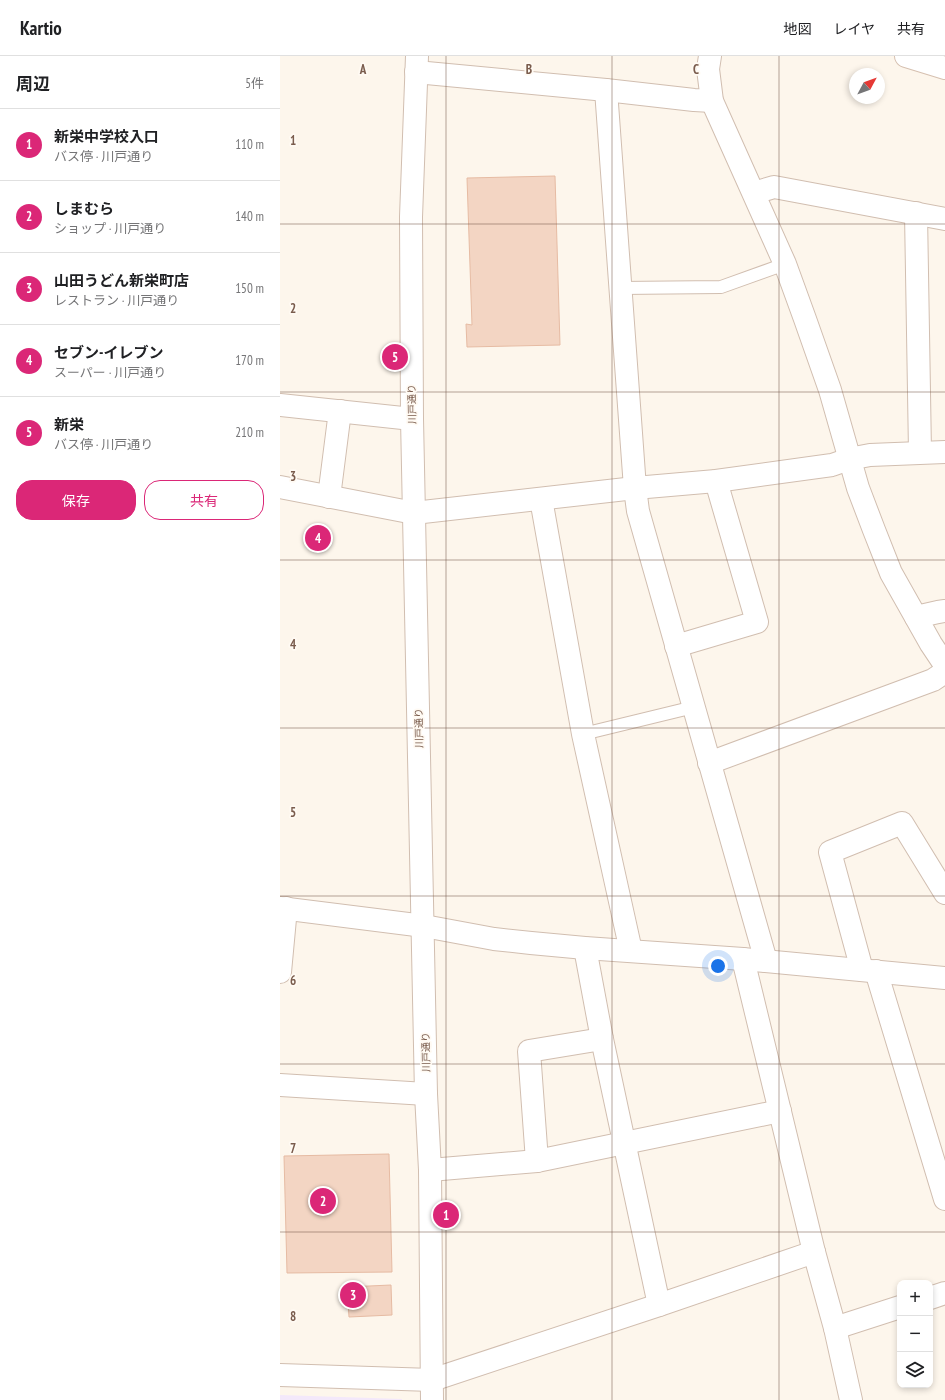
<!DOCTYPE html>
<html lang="ja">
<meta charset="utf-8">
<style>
body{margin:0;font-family:"PT Sans Narrow","Noto Sans JP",sans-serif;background:#f2f2f2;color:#202124}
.controls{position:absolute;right:12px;bottom:12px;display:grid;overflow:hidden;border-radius:8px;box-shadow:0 2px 6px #0003}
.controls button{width:36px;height:36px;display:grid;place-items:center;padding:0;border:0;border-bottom:1px solid #e0e0e0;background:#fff;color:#202124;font:20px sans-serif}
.compass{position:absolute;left:569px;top:12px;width:36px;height:36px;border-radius:50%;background:#fff;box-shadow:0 2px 6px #0003;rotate:49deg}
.you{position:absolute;left:438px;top:910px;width:14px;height:14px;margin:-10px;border:3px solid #fff;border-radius:50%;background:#1a73e8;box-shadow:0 0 0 6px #1a73e833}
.badge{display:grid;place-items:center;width:26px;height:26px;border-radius:50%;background:#db2777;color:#fff;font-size:13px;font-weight:700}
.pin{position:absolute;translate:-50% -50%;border:2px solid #fff;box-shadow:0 1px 4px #0006}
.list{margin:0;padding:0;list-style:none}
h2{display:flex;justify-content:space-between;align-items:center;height:52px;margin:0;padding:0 16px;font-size:17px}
h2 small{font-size:13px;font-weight:400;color:#757577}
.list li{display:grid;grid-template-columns:26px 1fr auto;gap:12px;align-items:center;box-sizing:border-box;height:72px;padding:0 16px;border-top:1px solid #e0e0e0}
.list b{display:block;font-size:15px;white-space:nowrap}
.list p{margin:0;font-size:13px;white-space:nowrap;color:#757577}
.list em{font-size:13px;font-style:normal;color:#757577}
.actions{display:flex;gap:8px;padding:12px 16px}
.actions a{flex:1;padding:9px 0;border:1px solid #db2777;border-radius:16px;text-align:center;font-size:14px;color:#db2777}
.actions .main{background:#db2777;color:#fff}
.icon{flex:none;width:22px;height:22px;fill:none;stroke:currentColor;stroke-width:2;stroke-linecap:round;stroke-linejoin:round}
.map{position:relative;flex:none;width:665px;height:1344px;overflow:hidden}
header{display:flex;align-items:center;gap:24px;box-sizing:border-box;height:56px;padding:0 20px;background:#fff;border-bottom:1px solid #e0e0e0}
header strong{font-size:19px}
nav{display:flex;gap:22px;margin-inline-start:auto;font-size:14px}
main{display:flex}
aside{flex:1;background:#fff}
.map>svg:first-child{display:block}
</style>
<header>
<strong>Kartio</strong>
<nav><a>地図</a><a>レイヤ</a><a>共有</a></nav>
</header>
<main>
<aside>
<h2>周辺<small>5件</small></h2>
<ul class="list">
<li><span class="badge">1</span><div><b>新栄中学校入口</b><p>バス停 · 川戸通り</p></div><em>110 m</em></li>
<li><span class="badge">2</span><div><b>しまむら</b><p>ショップ · 川戸通り</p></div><em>140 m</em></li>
<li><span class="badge">3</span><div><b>山田うどん新栄町店</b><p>レストラン · 川戸通り</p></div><em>150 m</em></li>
<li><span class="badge">4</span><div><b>セブン-イレブン</b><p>スーパー · 川戸通り</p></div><em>170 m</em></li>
<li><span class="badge">5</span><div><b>新栄</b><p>バス停 · 川戸通り</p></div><em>210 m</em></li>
</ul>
<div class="actions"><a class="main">保存</a><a>共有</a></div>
</aside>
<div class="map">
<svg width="665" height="1344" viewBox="0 0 665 1344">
<rect width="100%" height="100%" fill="#fdf6ec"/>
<path fill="#f3e8fa" d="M0 1339 122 1343V1344H0Z"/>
<g fill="#f3d5c3" stroke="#e6bba3">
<path d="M275 120 280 289 187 291 186 268 192 269 187 122Z"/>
<path d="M109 1098 112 1216 7 1217 4 1100Z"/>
<path d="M111 1229 112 1259 69 1261 67 1231Z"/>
</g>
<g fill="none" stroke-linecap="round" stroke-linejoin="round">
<g stroke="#d1beb0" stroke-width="14">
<g id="service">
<path d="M340 232 441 231 505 208"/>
<path d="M303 678 414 651"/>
</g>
</g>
<g stroke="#d1beb0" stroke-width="24">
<g id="minor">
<path d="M430 0 428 13 432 45 505 208 525 263 550 334 578 432 594 474 611 517 651 588 665 609"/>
<path d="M136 16 326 34 414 44 432 45"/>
<path d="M326 34 355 432 358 455 486 905"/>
<path d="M474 137 494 131 665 163"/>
<path d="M636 157 640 396"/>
<path d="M0 349 132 363"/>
<path d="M0 431 134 457 355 432 436 425 552 409 569 403 590 399 665 396"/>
<path d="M49 441 60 355"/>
<path d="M261 443 303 678 351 895"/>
<path d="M636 561 658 556 665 555"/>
<path d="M396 590 477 566 436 425"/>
<path d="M429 707 653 624 665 616"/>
<path d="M144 870 214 883 251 887 305 892 463 903 665 922"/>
<path d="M305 892 322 983 379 1249"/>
<path d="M463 903 534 1196 555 1272 571 1344"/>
<path d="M582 914 550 796 622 767 665 837"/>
<path d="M596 915 665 1143"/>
<path d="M0 916 6 852"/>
<path d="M0 1029 146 1038"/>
<path d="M257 1105 249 995 322 983"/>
<path d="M150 1114 257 1105 500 1055"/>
<path d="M650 1242 665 1237"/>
<path d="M555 1272 620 1251"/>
<path d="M0 1319 152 1324 379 1249 534 1196"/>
</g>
</g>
<g stroke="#d1beb0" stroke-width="24">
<g id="tertiary">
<path d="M137 0 131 161 132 363 146 1038 150 1114 152 1344"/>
<path d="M0 852 144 870"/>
</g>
</g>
<g stroke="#d6c0b0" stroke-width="24">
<path id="secondary" d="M626 0 665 12"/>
</g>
<use href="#service" stroke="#fff" stroke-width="12"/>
<use href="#minor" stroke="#fff" stroke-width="22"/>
<use href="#tertiary" stroke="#fff" stroke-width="22"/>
<use href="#secondary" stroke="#fff" stroke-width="22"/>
</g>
<path fill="none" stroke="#7a5c4d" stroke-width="1" stroke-opacity="0.55" d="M166 0V1344M332 0V1344M499 0V1344M0 168H665M0 336H665M0 504H665M0 672H665M0 840H665M0 1008H665M0 1176H665"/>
<g text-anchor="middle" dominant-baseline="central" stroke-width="3.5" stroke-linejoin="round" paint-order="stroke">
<g font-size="10" fill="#7a5c4d" stroke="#fffaf3">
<text transform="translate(132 348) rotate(-91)">川戸通り</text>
<text transform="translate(139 672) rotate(-91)">川戸通り</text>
<text transform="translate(146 996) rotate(-91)">川戸通り</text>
</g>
</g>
<g font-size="13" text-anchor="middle" font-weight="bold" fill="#7a5c4d" stroke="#fffaf3" stroke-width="3.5" stroke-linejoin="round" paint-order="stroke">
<text x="83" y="18">A</text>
<text x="249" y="18">B</text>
<text x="416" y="18">C</text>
<text x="13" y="89">1</text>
<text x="13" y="257">2</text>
<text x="13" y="425">3</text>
<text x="13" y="593">4</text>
<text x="13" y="761">5</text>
<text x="13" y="929">6</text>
<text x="13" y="1097">7</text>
<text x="13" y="1265">8</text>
</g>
</svg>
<div class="controls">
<button>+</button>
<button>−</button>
<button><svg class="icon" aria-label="layers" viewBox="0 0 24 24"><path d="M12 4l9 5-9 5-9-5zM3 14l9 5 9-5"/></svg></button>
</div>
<svg class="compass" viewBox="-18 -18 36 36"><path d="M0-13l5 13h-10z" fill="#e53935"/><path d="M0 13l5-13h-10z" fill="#757577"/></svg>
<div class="you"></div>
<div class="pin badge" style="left:166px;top:1159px">1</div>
<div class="pin badge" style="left:43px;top:1145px">2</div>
<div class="pin badge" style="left:73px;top:1239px">3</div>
<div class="pin badge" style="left:38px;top:482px">4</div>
<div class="pin badge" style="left:115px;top:301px">5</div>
</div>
</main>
